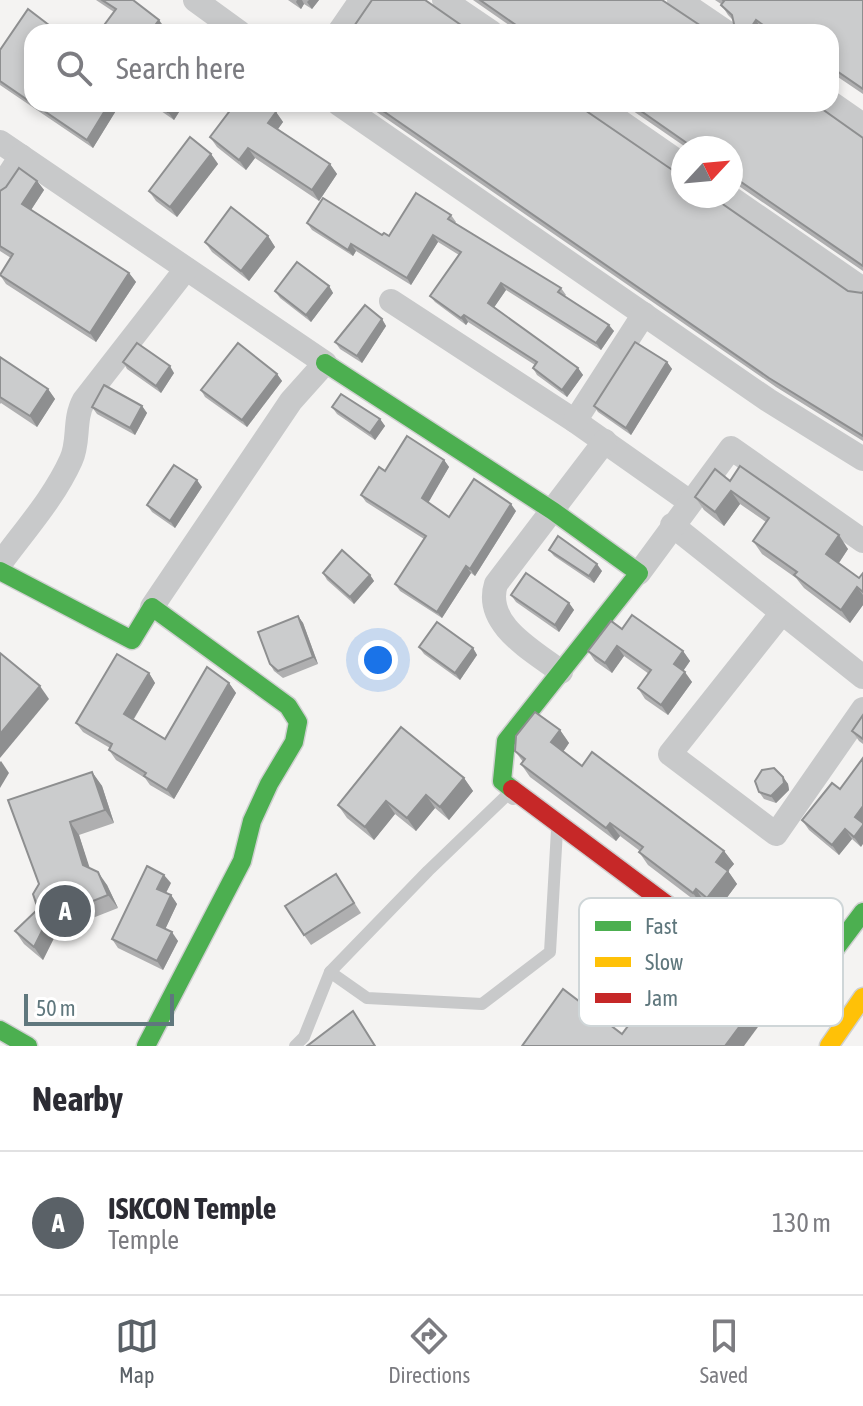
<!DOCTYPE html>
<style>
body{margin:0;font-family:"Asap Condensed",sans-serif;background:#f2f2f3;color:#2b2b33}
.compass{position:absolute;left:671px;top:136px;width:72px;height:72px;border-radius:50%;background:#fff;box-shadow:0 4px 12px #0003;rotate:64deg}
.scale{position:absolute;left:24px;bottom:20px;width:150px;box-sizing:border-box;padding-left:8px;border:4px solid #5f777d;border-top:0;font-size:22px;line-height:28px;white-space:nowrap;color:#5f777d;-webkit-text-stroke:6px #fff;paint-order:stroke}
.you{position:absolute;left:378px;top:660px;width:28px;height:28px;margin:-20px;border:6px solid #fff;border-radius:50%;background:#1a73e8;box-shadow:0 0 0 12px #1a73e833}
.badge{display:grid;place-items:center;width:52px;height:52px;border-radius:50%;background:#5a6167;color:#fff;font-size:26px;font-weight:700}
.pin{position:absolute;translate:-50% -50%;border:4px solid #fff;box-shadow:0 2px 8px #0006}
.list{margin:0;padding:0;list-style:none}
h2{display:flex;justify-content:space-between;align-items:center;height:104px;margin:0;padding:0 32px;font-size:34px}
h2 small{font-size:26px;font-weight:400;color:#7c7c81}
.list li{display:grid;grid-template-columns:52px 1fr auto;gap:24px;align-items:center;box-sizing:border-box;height:144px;padding:0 32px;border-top:2px solid #e1e1e2}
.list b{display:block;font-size:30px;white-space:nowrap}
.list p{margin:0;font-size:26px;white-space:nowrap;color:#7c7c81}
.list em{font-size:26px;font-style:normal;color:#7c7c81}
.icon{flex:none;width:44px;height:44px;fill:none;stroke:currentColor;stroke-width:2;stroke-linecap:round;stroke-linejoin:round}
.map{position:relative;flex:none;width:863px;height:1046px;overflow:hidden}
.search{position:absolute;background:#fff;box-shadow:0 4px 12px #0003;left:24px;right:24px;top:24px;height:88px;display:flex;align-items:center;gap:20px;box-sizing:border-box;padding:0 28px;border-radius:24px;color:#7c7c81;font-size:30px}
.sheet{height:248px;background:#fff}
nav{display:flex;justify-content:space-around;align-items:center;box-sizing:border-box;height:112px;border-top:2px solid #e1e1e2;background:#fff;font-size:22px;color:#7c7c81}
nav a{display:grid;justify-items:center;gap:4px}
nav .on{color:#5a6167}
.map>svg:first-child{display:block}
</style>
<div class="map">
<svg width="863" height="1046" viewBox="0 0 863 1046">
<rect width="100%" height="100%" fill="#f4f3f2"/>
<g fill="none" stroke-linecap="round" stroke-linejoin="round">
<g stroke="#cfd0d0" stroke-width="21">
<g id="fast">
<path d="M325 363 553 511 639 573 506 741 502 781 512 789"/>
<path d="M0 571 132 640 152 607 288 706 298 722 294 742 269 784 252 821 242 861 146 1046"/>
<path d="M709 936 796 1001 863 912"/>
<path d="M0 1030 28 1046"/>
</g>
</g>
<g stroke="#cfd0d0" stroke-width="21">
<path id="slow" d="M829 1046 863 997"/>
</g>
<g stroke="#cfd0d0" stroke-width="21">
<path id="jam" d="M512 789 709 936"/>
</g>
<g stroke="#c8c9ca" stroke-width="12">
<path d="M330 972 367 998 482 1004 550 952 557 830"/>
<path d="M295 1046 304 1037 330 972 428 871 507 795 513 799"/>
</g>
<g stroke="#c8c9ca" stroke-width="24">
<path d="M195 0 239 32"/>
<path d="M444 0 491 32"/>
<path d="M679 0 726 32"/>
<path d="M339 32 361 0"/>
<path d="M831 103 863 125"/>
<path d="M339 104 768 400 863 459"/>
<path d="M595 104 683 165"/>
<path d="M0 142 325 363 291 401 152 607"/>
<path d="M0 188 21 156"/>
<path d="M728 196 863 289"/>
<path d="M391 301 575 421 690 502"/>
<path d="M575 421 644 314"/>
<path d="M672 525 863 677"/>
<path d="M0 564C24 531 54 498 71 460 80 441 73 420 84 400L186 269"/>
<path d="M639 573 731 448 863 541"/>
<path d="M781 614 670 754 776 834 863 709"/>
<path d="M561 672C534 651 483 625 496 584L605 441"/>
</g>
<use href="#fast" stroke="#4caf50" stroke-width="18"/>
<use href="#slow" stroke="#ffc107" stroke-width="18"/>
<use href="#jam" stroke="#c62828" stroke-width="18"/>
</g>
<g fill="#afafb0">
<path d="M96 0H133L165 28 114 12Z"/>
<path d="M288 0H319L312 9 304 4 301 9Z"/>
<path d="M473 0H662L710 32H519Z"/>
<path d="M715 0H863V94L832 73 831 74V32H765L762 30 761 32H728L734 24 733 20 728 15 721 4Z"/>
<path d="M32 32V104H113L117 109 93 148 0 85V50Z"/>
<path d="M151 104H184L174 120Z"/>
<path d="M365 104H576L683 196H715L714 200 848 291 862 293 863 292V441L776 387Z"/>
<path d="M623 104H815L863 138V271L736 184 731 183V148H687Z"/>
<path d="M276 112 283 122 278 129 330 164 337 174 319 201 255 158 246 170 217 147 210 137Z"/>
<path d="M211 154 218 164 177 217 156 201 149 191Z"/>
<path d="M37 181 44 190 31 210 129 273 136 282 96 342 6 284 0 275 11 258 0 251V191Z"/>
<path d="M451 215 456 222 455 223 561 288 566 295 565 296 614 331 601 350 506 290 494 307 578 368 583 375 567 397 537 375 533 368 535 365 468 322 466 325 435 302 430 296 459 255 438 242 411 285 356 251 353 256 312 230 307 223 389 236Z"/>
<path d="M268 236 275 247 249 281 212 252 205 242Z"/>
<path d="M329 286 333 293 311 322 280 298 275 291Z"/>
<path d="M382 319 386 326 362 363 340 349 335 342Z"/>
<path d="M0 357 48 389 55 399 37 427 1 403 0 404Z"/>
<path d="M123 362 174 373 161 393 127 369Z"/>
<path d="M667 362 672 369 631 435 598 412 594 406Z"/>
<path d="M277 374 282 381 247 427 205 397 201 390Z"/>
<path d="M142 406 147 413 135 435 97 414 92 407Z"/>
<path d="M332 407 380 419 385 426 375 440 337 414Z"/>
<path d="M444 460 449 467 428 502 449 517 516 511 475 576 471 573 442 618 400 591 395 584 424 539 366 502 361 495Z"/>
<path d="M730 481 848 549 839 563 859 578 863 573V605L850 623 804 588 796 578 762 554 753 541 766 522 740 504 724 526 704 510 695 497Z"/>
<path d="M202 487 175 528 152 512 147 505Z"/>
<path d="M549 550 602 571 594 583 554 556Z"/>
<path d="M323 573 370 575 374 581 354 604 327 580Z"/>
<path d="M511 595 569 603 574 610 559 632 516 602Z"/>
<path d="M298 616 303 623 318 664 283 678 274 671 270 664Z"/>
<path d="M622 629 683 651 690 661 683 671 692 682 668 715 645 699 638 688 649 674 624 656 612 673 595 661 588 651Z"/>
<path d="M419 647 473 648 477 655 460 680 424 654Z"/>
<path d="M149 673 155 683 134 719 165 739 229 683 236 693 174 799 150 785 145 778 116 760 109 750 110 748 83 732 76 723Z"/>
<path d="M863 715V744L859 741 852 731Z"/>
<path d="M560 730 569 743 563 752 582 766 724 851 734 864 728 871 737 884 717 911 705 903 702 906 648 865 639 852 640 851 620 836 616 841 530 777 521 764 523 762 515 751Z"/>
<path d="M92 772 102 786 114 823 79 835 89 868 107 885 118 908 57 932 43 960 24 944 15 931 38 909 39 884Z"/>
<path d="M783 777 788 784 789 790 776 803 764 799 759 792Z"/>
<path d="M464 778 473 791 449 820 435 808 416 831 395 814 374 840 347 818 338 805Z"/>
<path d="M832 783 861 847 852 839 839 855 809 830 802 820Z"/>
<path d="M336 874 361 913 311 945 304 935Z"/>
<path d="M171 883 166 893 171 895 177 904 165 929 178 941 163 970 118 948 112 939Z"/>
</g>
<g fill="#8e8f90">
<path d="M297 0H302L304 4 301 9 296 2Z"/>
<path d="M309 0H319L312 9 307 2Z"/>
<path d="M159 20 165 28 162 32H150Z"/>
<path d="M756 20 762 30 761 32H748Z"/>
<path d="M109 104H113L117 109 93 148 87 140Z"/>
<path d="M173 104H184L174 120 168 112Z"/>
<path d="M276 112 283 122 275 133 268 123Z"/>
<path d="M248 148 255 158 246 170 239 160Z"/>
<path d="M211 154 218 164 177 217 170 207Z"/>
<path d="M330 164 337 174 319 201 312 190Z"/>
<path d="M37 181 44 190 29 213 22 204Z"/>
<path d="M433 235 438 242 411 285 407 278Z"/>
<path d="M268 236 275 247 249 281 241 271Z"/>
<path d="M351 244 356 251 353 256 348 250Z"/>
<path d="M129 273 136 282 96 342 90 333Z"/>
<path d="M501 283 506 290 493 309 488 303Z"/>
<path d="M329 286 333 293 311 322 306 315Z"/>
<path d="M464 315 468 322 466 325 461 318Z"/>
<path d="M382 319 386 326 362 363 357 356Z"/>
<path d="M609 325 614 331 601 350 596 343Z"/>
<path d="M667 362 672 369 631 435 626 428Z"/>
<path d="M170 366 174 373 161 393 156 386Z"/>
<path d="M578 368 583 375 567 397 562 390Z"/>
<path d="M277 374 282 381 247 427 242 420Z"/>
<path d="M48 389 55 399 37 427 30 416Z"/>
<path d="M142 406 147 413 135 435 130 428Z"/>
<path d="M380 419 385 426 375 440 370 433Z"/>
<path d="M444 460 449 467 427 505 422 498Z"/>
<path d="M197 480 202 487 175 528 170 521Z"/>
<path d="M731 491 740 504 724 526 715 512Z"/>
<path d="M511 504 516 511 475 576 470 569Z"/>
<path d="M839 535 848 549 836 567 826 554Z"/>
<path d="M597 564 602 571 594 583 589 576Z"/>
<path d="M466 566 471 573 442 618 437 612Z"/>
<path d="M370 575 374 581 354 604 350 597Z"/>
<path d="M857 587 863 595V605L850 623 841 610Z"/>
<path d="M569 603 574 610 559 632 555 625Z"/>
<path d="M298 616 303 623 318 664 313 657Z"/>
<path d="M617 646 624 656 612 673 605 663Z"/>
<path d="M473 648 477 655 460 680 455 673Z"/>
<path d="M683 651 690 661 681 674 674 664Z"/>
<path d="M685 672 692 682 668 715 661 705Z"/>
<path d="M149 673 155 683 131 723 124 714Z"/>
<path d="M229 683 236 693 174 799 167 790Z"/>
<path d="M40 686 49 699 0 758V734Z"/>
<path d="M560 730 569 743 560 756 551 742Z"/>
<path d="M1 761 9 773 0 788V762Z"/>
<path d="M92 772 102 786 114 823 105 810Z"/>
<path d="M783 777 788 784 789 790 776 803 771 796Z"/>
<path d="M464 778 473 791 449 820 440 807Z"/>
<path d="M426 795 435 808 416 831 407 818Z"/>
<path d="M386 801 395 814 374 840 365 827Z"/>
<path d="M863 806V844L861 847 854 837 855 817Z"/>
<path d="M70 822 79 835 93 878 83 865Z"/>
<path d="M610 823 620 836 616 841 606 828Z"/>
<path d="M845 829 852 839 839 855 832 845Z"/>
<path d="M724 851 734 864 728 871 737 884 717 911 707 898 716 862Z"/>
<path d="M98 872 107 885 118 908 108 895Z"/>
<path d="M164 875 171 883 163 898 157 889Z"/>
<path d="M696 889 705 903 702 906 693 893Z"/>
<path d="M171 895 177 904 163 934 157 925Z"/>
<path d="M48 919 57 932 43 960 34 947Z"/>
<path d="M172 932 178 941 163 970 157 961Z"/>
<path d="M763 995 772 1008 744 1046H725Z"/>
</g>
<g fill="#cbcccd" stroke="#8e8f90" stroke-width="2">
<path d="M102 0H133L159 20 150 32H99L116 9Z"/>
<path d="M372 0H425L471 32H350Z"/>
<path d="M480 0H662L710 32H526Z"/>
<path d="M723 0H863V89L831 67V32H773L756 20 748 32H728L734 24 732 15 721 5 724 1Z"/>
<path d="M28 9 58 32H32V103L0 81V50Z"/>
<path d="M34 104H109L87 140Z"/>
<path d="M157 104H173L168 112Z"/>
<path d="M235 104H266L276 112 268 123 330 164 312 190 248 148 239 160 210 137Z"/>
<path d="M373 104H576L668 167 683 177V196H711L848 291 862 293 863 292V436L769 378Z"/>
<path d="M631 104H815L863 138V266L731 175V148H694Z"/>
<path d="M190 137 211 154 170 207 149 191Z"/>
<path d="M19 168 37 181 22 204 129 273 90 333 0 275 13 254 0 246V191L6 187Z"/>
<path d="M416 193 451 215 448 219 561 288 558 292 609 325 596 343 501 283 488 303 578 368 562 390 533 368 537 362 464 315 461 318 430 296 461 252 433 235 407 278 351 244 348 250 307 223 323 198 382 235 384 233 389 236Z"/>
<path d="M231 207 268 236 241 271 205 242Z"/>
<path d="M297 262 329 286 306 315 275 291Z"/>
<path d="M365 305 382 319 357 356 335 342Z"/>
<path d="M635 342 667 362 626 428 594 406Z"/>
<path d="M137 343 170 366 156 386 123 362Z"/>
<path d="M238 343 277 374 242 420 201 390Z"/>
<path d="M0 357 48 389 30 416 0 397Z"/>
<path d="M104 385 142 406 130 428 92 407Z"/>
<path d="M341 394 380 419 370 433 332 407Z"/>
<path d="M407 436 444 460 422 498 449 517 474 479 511 504 470 569 466 566 437 612 395 584 426 536 361 495 379 467 385 471Z"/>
<path d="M174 465 197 480 170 521 147 505Z"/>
<path d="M740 466 839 535 826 554 859 578 863 573V592L857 587 841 610 794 575 797 572 753 541 769 518 731 491 715 512 695 497 715 469 730 481Z"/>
<path d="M558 536 597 564 589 576 549 550Z"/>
<path d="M342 550 370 575 350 597 323 573Z"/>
<path d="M526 573 569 603 555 625 511 595Z"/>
<path d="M632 615 683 651 674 664 685 672 661 705 638 688 651 670 617 646 605 663 588 651 611 621 622 629Z"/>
<path d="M298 616 313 657 278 671 270 664 258 632Z"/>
<path d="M437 622 473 648 455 673 419 647Z"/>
<path d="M0 653 40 686 0 734Z"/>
<path d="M117 654 149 673 124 714 165 739 207 667 229 683 167 790 144 776 146 773 109 750 112 744 76 723Z"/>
<path d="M535 712 560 730 551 742 582 766 592 752 724 851 716 862 728 871 707 898 696 889 693 893 639 852 643 847 610 823 606 828 521 764 525 759 515 751 516 736Z"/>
<path d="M863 715V739L852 731Z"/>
<path d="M401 727 464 778 440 807 426 795 407 818 386 801 365 827 338 805Z"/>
<path d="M863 758V806L855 817 863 823V825L854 837 845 829 832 845 802 820 832 783 840 789Z"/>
<path d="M774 768 783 777 784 783 771 796 759 792 755 781 762 770Z"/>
<path d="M92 772 105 810 70 822 83 865 98 872 108 895 48 919 34 947 15 931 38 909 33 894 39 884 8 800Z"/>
<path d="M147 866 164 875 157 889 171 895 157 925 172 932 157 961 112 939Z"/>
<path d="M336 874 354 903 304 935 285 906Z"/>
<path d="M691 941 763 995 725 1046H522L563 989 622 1034Z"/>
<path d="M353 1011 375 1046H307Z"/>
</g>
<rect x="579" y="898" width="264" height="128" rx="12" fill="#fff" stroke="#cfd6d8" stroke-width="2"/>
<rect x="595" y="921" width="36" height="10" fill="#4caf50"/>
<rect x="595" y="957" width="36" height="10" fill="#ffc107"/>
<rect x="595" y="993" width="36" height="10" fill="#c62828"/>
<g font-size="22" fill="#5f777d">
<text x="645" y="934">Fast</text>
<text x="645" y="970">Slow</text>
<text x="645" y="1006">Jam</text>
</g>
</svg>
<svg class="compass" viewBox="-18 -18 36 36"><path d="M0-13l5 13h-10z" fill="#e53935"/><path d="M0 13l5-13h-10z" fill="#7c7c81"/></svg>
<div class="scale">50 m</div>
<div class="you"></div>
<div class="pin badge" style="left:65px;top:911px">A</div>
<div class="search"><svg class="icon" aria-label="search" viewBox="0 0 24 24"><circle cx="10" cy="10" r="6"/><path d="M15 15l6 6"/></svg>Search here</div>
</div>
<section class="sheet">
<h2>Nearby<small></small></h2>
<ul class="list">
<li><span class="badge">A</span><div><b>ISKCON Temple</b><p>Temple</p></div><em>130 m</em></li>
</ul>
</section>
<nav>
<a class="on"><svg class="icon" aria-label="map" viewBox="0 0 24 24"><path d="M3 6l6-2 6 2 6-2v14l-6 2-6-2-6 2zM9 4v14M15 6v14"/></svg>Map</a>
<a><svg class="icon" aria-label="directions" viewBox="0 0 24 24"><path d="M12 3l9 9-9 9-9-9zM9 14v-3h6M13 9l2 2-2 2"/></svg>Directions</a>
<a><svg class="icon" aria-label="saved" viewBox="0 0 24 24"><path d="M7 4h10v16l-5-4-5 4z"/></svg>Saved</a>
</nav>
